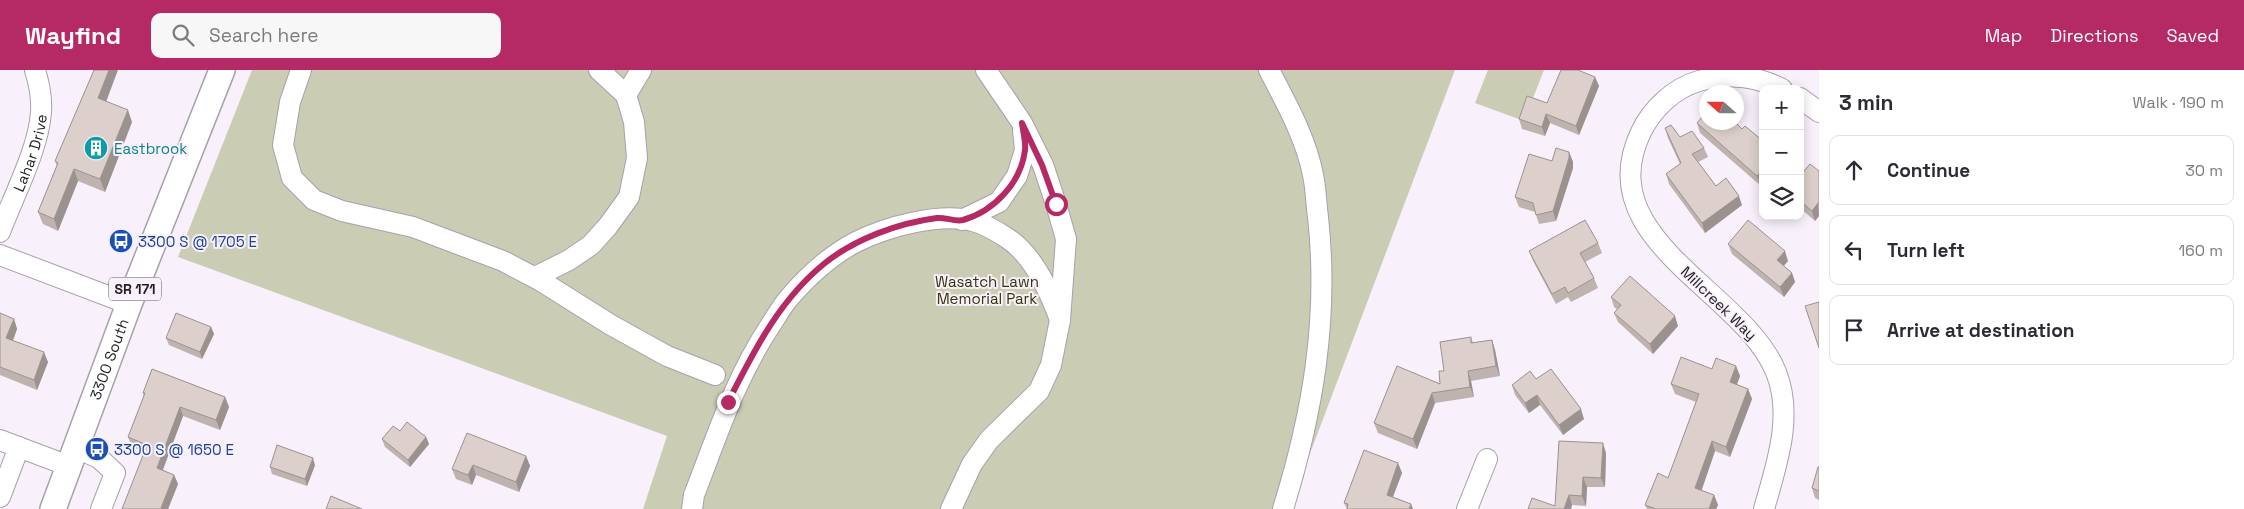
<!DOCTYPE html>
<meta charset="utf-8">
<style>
body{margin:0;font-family:"Space Grotesk",sans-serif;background:#f7f7f7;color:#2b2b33}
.controls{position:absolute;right:15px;top:15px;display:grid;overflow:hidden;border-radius:10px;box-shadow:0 2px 12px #0003}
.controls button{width:45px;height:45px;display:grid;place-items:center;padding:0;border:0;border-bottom:1px solid #e1e1e2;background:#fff;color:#2b2b33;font:25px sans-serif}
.compass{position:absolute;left:1699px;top:15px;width:45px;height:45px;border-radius:50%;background:#fff;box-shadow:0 2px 12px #0003;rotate:291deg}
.stop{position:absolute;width:15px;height:15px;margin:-11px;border:4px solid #b52a64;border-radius:50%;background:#fff}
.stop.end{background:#b52a64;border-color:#fff;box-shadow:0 1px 5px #0008}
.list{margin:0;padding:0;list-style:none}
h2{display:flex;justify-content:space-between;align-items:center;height:65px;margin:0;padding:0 20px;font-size:21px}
h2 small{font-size:16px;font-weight:400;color:#7c7c81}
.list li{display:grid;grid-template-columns:32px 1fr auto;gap:15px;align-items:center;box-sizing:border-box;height:70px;margin:0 10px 10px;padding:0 10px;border:1px solid #e1e1e2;border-radius:10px}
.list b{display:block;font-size:19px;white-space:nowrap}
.list em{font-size:16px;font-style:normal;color:#7c7c81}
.icon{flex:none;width:28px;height:28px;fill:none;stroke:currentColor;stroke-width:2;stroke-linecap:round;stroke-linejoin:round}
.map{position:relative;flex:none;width:1819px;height:439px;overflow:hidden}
header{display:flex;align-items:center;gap:30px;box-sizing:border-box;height:70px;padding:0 25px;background:#b52a64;color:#fff}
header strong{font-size:24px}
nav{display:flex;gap:28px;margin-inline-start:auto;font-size:18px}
.search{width:350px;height:45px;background:#f7f7f7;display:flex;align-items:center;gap:12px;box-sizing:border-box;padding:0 18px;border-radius:10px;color:#7c7c81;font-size:19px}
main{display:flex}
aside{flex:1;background:#fff}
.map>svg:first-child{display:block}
</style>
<header>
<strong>Wayfind</strong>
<div class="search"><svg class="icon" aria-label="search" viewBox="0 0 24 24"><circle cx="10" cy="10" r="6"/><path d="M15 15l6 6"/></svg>Search here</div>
<nav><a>Map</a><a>Directions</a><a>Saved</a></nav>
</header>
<main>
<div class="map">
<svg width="1819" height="439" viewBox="0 0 1819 439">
<rect width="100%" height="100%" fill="#f8f0fa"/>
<g fill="#caccb4">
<path d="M252 0H1455L1289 439H643L667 366 178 187Z"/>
<path d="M1488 0H1544L1524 51 1475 33Z"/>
</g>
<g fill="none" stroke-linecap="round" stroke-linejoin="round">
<g stroke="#a8a0aa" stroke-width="22">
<g id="minor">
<path d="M301 0 290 32 283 75 292 108 314 130 342 141 413 157 503 191 541 211 611 255 667 286 715 305"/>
<path d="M1269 0C1286 33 1306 68 1313 105 1316 118 1316 133 1318 147 1329 248 1313 342 1283 439"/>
<path d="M626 25 641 0"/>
<path d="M1800 28 1819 42"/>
<path d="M962 150 999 132 1017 106 1025 80 1023 60"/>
<path id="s1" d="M0 162C13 127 39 78 41 42 42 28 39 13 35 0"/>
<path d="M0 185 129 234"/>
<path d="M535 207 569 190 591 175 608 156 629 127 637 88 634 52 626 25 599 0"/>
<path d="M0 370 69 396"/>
<path d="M76 378 99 388 115 403 101 439"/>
<path d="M0 427 19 377"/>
<path d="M692 439 694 425C717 366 735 309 770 256 776 247 782 236 789 228 807 207 831 185 856 172 886 157 940 142 973 151 984 154 998 162 1007 168 1033 185 1050 222 1060 250"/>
<path d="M951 439 972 394 989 370 1039 321 1051 295 1060 250 1066 169 1056 134 1043 95 1022 53 986 0"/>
<path d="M1467 439 1487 389"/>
<path d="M1764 439C1776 396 1794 347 1776 302 1743 220 1589 170 1641 62 1652 39 1674 18 1699 11 1728 3 1755 5 1782 19"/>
</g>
</g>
<g stroke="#a8a0aa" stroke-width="28">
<g id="major">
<path id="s2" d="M53 439 129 234 222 0"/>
</g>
</g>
<use href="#minor" stroke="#fff" stroke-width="20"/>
<use href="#major" stroke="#fff" stroke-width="25"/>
</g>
<g fill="#beb3af">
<path d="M1595 7 1599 16 1579 65 1550 53 1545 66 1522 59 1519 49 1547 33Z"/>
<path d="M106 31 132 52 105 122 78 111 58 161 43 154 38 142 57 96 55 91Z"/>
<path d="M1697 53 1742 59 1761 116 1700 63Z"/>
<path d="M1665 58 1680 67 1704 78 1708 87 1698 92 1716 116 1742 135 1705 163 1669 114 1666 104 1680 94 1668 68Z"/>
<path d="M1569 82 1573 92V98L1556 151 1539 154 1535 142 1519 137 1515 127 1552 91Z"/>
<path d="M1819 101V146L1815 151 1800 138V106Z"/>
<path d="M1598 173 1602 183 1585 192 1594 208 1598 218 1571 232 1568 227 1556 234 1533 191 1529 181Z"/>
<path d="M1728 174 1788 191 1784 196 1792 203 1795 212 1784 227 1732 184Z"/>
<path d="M1611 227 1678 256 1653 284 1618 252 1614 243 1617 239 1614 237Z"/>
<path d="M0 243 14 249 17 259 13 270 48 292 37 320 0 305Z"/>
<path d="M211 257 214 264 202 289 169 275 166 268Z"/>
<path d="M1471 267 1473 273 1492 270 1495 280 1500 306 1471 311 1474 327 1435 333 1417 379 1378 363 1374 353 1440 314 1444 301Z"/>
<path d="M1736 296 1740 306 1737 314 1748 319 1752 329 1730 387 1715 381 1701 420 1714 425 1718 435 1716 439H1647L1645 435 1668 408 1696 332 1675 324 1671 314 1712 299Z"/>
<path d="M152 299 225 327 229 337 220 360 183 346 163 400 174 405 178 414 168 439H122L145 382 132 377 128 367 144 326 143 323Z"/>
<path d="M1536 309 1584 349 1563 365 1540 335 1529 343 1515 325 1512 315Z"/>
<path d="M426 367 429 374 410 397 385 377 382 369Z"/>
<path d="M1606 383 1605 417H1587L1586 436 1572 435 1571 439H1528L1555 436Z"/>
<path d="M526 386 530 396 519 422 476 405 472 415 456 409 452 399Z"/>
<path d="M1398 393 1402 403 1393 427 1411 434 1413 439H1347L1344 433Z"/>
<path d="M315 395 307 416 272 404 270 397Z"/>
<path d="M1819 397V430L1815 428 1812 418Z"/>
</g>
<g fill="#9b928f">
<path d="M109 0H118L103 40 98 28Z"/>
<path d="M1595 7 1599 16 1579 65 1576 56Z"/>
<path d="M128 40 132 52 105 122 100 109Z"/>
<path d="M1546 44 1550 53 1545 66 1542 57Z"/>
<path d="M1569 82 1573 92V98L1556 151 1553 141Z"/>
<path d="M74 99 78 111 58 161 54 149Z"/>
<path d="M1763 99V113L1761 116 1757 106Z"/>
<path d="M1739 126 1742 135 1705 163 1702 153Z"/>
<path d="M1818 133 1819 146 1815 151 1812 141Z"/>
<path d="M1785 181 1788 191 1780 200 1777 190Z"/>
<path d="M1792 203 1795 212 1784 227 1780 217Z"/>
<path d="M1675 246 1678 256 1653 284 1650 274Z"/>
<path d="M14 249 17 259 10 278 6 268Z"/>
<path d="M211 257 214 264 202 289 200 282Z"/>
<path d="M1492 270 1495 280 1500 306 1496 296Z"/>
<path d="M44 282 48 292 37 320 34 310Z"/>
<path d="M1736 296 1740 306 1734 322 1730 312Z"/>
<path d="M1468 301 1471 311 1474 327 1470 317Z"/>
<path d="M1748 319 1752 329 1730 387 1726 377Z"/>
<path d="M1432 323 1435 333 1417 379 1413 369Z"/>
<path d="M1537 325 1540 335 1529 343 1525 333Z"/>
<path d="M225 327 229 337 220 360 216 350Z"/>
<path d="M180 337 183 346 160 407 157 398Z"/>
<path d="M1581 339 1584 349 1563 365 1559 355Z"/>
<path d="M426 367 429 374 410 397 408 390Z"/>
<path d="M1712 371 1715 381 1699 428 1695 418Z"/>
<path d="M1603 373 1606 383 1605 417 1601 408Z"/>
<path d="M526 386 530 396 519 422 516 412Z"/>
<path d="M313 388 315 395 307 416 305 409Z"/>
<path d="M1398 393 1402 403 1390 434 1387 425Z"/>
<path d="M473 395 476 405 472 415 468 405Z"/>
<path d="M174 405 178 414 168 439H161Z"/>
<path d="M1583 407 1587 417 1586 436 1582 426Z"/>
<path d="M1569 425 1572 435 1571 439H1564Z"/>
<path d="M1714 425 1718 435 1716 439H1709Z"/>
<path d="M1411 434 1413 439H1409Z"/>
</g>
<g fill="#ddd0cc" stroke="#9b928f">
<path d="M94 0H109L98 28 128 40 100 109 74 99 54 149 38 142 58 93 55 91Z"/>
<path d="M1561 0H1578L1595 7 1576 56 1546 44 1542 57 1519 49 1527 26 1547 33Z"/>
<path d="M1706 42V52H1735L1742 59 1745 56 1763 71V99L1757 106 1697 53Z"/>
<path d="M1671 55 1680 67 1692 61 1704 78 1692 84 1716 116 1726 108 1739 126 1702 153 1666 104 1681 93 1665 58Z"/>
<path d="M1556 78 1569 82V88L1553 141 1536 145 1533 133 1515 127 1529 84 1552 91Z"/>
<path d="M1810 94 1819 101V133H1818L1812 141 1800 131V106Z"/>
<path d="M1585 150 1598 173 1580 183 1594 208 1568 223 1565 217 1552 224 1529 181Z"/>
<path d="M1748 150 1785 181 1777 190 1792 203 1780 217 1728 174Z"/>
<path d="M1630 206 1675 246 1650 274 1614 243 1621 235 1611 227Z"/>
<path d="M1819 232V278L1805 236Z"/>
<path d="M0 243 14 249 6 268 44 282 34 310 0 297Z"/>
<path d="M176 243 211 257 200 282 166 268Z"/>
<path d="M1471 267V273L1492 270 1496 296 1468 301 1470 317 1432 323 1413 369 1374 353 1397 296 1440 314 1439 301H1444L1440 272Z"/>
<path d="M1681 287 1712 299 1716 288 1736 296 1730 312 1748 319 1726 377 1712 371 1695 418 1714 425 1709 439H1654V438L1645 435 1658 403 1668 408 1699 324 1671 314Z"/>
<path d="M152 299 225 327 216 350 180 337 157 398 174 405 161 438 162 439H122L147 375 128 367 145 323H143Z"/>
<path d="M1551 299 1581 339 1559 355 1537 325 1525 333 1512 315 1530 301 1536 309Z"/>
<path d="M407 352 426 367 408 390 382 369 393 356 400 361Z"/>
<path d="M467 363 526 386 516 412 473 395 468 405 452 399Z"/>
<path d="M1559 371 1603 373 1601 408 1583 407 1582 426 1569 425 1564 439H1528L1532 428 1555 436Z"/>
<path d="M277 375 313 388 305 409 270 397Z"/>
<path d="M1364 380 1398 393 1387 425 1411 434 1409 439H1347L1348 434 1344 433Z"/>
<path d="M1818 397H1819V421L1812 418Z"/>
<path d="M331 426 362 439H326Z"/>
</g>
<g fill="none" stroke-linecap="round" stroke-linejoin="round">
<path stroke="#b52a64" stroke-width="6" d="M728 332C754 281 779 230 825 193 855 169 898 153 937 148 945 147 955 152 963 150 994 141 1021 113 1025 80 1026 72 1023 62 1022 53L1042 95 1056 134"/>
</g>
<defs>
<g id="building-disc" transform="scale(1.25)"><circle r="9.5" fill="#0f9aa8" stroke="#f8f0fa"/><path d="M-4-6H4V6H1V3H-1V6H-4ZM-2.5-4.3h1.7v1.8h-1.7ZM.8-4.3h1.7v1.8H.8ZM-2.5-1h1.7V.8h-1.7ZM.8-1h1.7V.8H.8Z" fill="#fff"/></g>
<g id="bus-disc" transform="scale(1.25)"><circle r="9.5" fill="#1a4fb4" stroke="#f8f0fa"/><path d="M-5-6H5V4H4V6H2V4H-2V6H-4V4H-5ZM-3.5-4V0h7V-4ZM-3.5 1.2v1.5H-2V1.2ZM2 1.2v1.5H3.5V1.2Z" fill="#fff"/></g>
</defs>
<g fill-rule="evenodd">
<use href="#building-disc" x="96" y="78"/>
<use href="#bus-disc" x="121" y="171"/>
<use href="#bus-disc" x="97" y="379"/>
</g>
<g text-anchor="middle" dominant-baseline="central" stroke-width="4" stroke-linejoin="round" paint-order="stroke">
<rect fill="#f8f0fa" stroke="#615d62" stroke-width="1" x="109" y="207.5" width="52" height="23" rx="4"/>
<g font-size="14" font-weight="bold" fill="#201e21">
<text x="135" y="219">SR 171</text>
</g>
<g font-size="15" fill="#0d838f" stroke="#f8f0fa" text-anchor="start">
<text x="114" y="78">Eastbrook</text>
</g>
<g font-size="15" fill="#201e21" stroke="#f8f0fa">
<text stroke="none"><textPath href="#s1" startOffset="85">Lahar Drive</textPath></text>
<text transform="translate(1719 233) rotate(44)">Millcreek Way</text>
<text stroke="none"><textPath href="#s2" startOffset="160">3300 South</textPath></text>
</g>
<g font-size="15" fill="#164399" stroke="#f8f0fa" text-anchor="start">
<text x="138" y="171">3300 S @ 1705 E</text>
<text x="114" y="379">3300 S @ 1650 E</text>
</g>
<g font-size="15" fill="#333409" stroke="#f8f0fa">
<text x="987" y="211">Wasatch Lawn<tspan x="987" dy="17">Memorial Park</tspan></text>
</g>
</g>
</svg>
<div class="controls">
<button>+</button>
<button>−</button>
<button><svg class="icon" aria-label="layers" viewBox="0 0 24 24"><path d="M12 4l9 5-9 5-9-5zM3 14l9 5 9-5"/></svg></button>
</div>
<svg class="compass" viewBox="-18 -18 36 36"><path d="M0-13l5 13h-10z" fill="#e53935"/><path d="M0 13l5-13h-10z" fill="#7c7c81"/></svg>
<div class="stop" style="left:1056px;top:134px"></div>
<div class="stop end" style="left:728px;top:332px"></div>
</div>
<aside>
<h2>3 min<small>Walk · 190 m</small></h2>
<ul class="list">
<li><svg class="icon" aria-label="ahead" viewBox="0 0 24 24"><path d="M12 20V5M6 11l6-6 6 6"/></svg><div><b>Continue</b></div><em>30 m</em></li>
<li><svg class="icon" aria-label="left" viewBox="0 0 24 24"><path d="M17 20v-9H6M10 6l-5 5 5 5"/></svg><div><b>Turn left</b></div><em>160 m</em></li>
<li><svg class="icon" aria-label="arrive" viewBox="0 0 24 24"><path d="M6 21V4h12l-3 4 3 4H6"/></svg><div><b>Arrive at destination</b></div></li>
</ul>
</aside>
</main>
